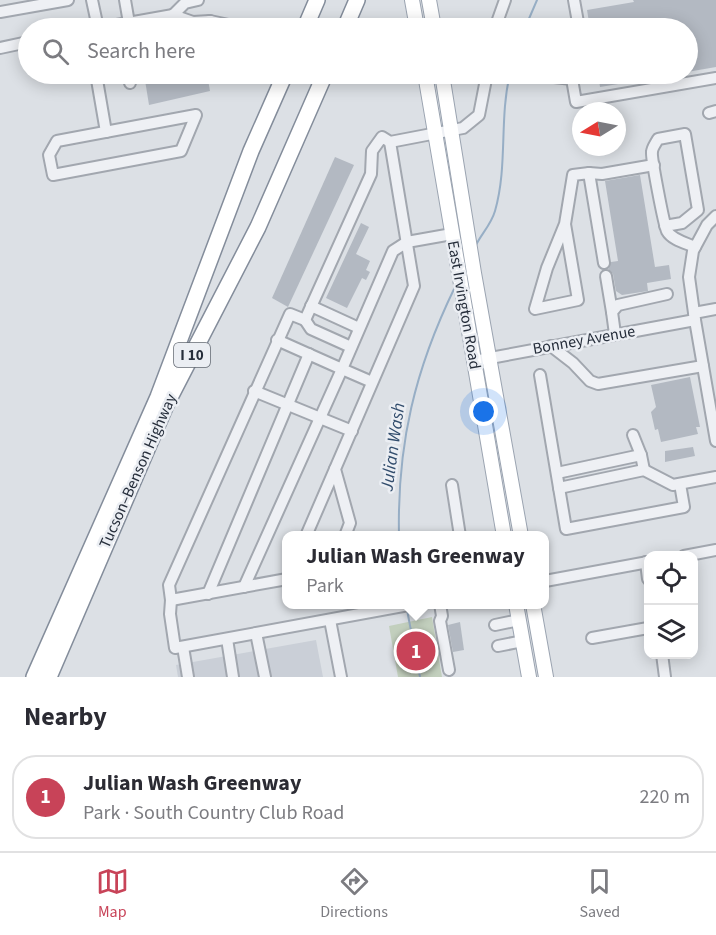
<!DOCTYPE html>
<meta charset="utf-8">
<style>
body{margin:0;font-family:"Source Sans 3",sans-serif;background:#f2f2f3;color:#2b2b33}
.controls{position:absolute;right:18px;bottom:18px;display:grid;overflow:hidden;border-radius:12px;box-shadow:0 3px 15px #0003}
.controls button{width:54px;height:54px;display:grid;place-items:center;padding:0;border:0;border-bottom:2px solid #e1e1e2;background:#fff;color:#2b2b33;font:30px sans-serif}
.compass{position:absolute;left:572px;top:102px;width:54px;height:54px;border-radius:50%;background:#fff;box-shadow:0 3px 15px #0003;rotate:260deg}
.you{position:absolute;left:484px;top:412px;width:21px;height:21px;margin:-15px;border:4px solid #fff;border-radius:50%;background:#1a73e8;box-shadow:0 0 0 9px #1a73e833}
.badge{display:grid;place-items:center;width:39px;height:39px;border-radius:50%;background:#c84358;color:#fff;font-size:20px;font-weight:700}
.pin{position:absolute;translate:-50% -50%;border:3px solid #fff;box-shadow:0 2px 6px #0006}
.popup{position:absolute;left:282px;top:531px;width:267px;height:78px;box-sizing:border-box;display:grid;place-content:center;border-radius:12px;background:#fff;filter:drop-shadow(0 2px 4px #0005);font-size:20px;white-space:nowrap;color:#7c7c81}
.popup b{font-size:22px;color:#2b2b33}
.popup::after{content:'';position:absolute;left:50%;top:100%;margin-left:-12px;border:12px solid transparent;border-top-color:#fff}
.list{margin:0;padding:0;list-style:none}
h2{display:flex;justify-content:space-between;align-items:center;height:78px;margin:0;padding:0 24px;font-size:26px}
h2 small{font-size:20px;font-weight:400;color:#7c7c81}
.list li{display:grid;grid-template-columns:39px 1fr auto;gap:18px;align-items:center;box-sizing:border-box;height:84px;margin:0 12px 12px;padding:0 12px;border:2px solid #e1e1e2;border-radius:24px}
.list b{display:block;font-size:22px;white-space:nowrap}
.list p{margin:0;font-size:20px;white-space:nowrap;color:#7c7c81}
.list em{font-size:20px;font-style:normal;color:#7c7c81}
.icon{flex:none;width:33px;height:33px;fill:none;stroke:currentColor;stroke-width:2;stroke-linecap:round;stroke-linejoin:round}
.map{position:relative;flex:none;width:716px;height:677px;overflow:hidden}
.search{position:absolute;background:#fff;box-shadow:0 3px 15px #0003;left:18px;right:18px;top:18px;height:66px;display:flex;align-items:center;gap:15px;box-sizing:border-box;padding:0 21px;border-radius:33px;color:#7c7c81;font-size:22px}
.sheet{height:174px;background:#fff}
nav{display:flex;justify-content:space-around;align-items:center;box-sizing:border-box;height:84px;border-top:2px solid #e1e1e2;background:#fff;font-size:16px;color:#7c7c81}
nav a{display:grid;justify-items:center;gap:3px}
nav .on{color:#c84358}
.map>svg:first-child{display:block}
</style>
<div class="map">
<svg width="716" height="677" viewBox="0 0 716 677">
<rect width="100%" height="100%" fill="#dce0e5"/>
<path fill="#cacfd7" d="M316 640 323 677H178L176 665Z"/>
<path fill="#c2cfbd" d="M432 617 442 677H398L389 626Z"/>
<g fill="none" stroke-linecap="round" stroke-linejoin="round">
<g stroke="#97aec5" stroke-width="2">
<path d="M525 28 537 0"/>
<path d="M475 247C481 234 491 225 495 211 508 166 499 118 510 74"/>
<path d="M399 536C397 444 415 369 455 287"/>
<path d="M407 610 420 677"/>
</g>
</g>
<g fill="#b3b9c2">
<path d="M633 0H716V67L687 72V28H590L587 10 634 2Z"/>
<path d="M144 74H207L210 91 149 105Z"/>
<path d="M598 74H661V77L600 87Z"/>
<path d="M335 157 354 165 288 307 272 298Z"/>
<path d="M640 175 655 267 669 265 671 279 647 283 648 291 622 295 616 291 613 274 608 269 611 262 618 261 605 181Z"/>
<path d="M361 223 369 227 356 254 370 261 366 270 370 272 366 280 362 278 347 308 326 298Z"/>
<path d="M690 377 700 427H696L698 434 661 442 658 429 655 430 651 412 656 407 651 385Z"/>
<path d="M693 447 695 456 665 462V451Z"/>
<path d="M460 622 464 650 453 652 448 625Z"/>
</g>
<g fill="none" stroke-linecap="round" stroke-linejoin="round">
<g stroke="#a2a7af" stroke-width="14">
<g id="minor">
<path d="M92 0 98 28"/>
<path d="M125 0 129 23"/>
<path d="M574 0 579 28"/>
<path d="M0 12 68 0"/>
<path d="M173 15 185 3 198 0"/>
<path d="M173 15 176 28"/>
<path d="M210 21 238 27 239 28"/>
<path d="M100 28 173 15 193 22 210 21 211 28"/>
<path d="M495 28 505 0"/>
<path d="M0 48 28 42"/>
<path d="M96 74 106 132"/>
<path d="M128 74 130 83"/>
<path d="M219 76 222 74"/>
<path d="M545 76 572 79 576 102 716 78"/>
<path d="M709 113 716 111"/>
<path d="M196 115 181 151 53 175 49 155 57 141Z"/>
<path d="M589 173 602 174 654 165"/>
<path d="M716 216 707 225 693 251 689 277 695 320 716 441"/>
<path d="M565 224 547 268 535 309 578 300 565 224 573 175 589 173 604 263"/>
<path d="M665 226 682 223 698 210 685 134 658 139C656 143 652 148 652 152 651 158 664 225 667 231 672 240 686 243 695 247"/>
<path d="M606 276 612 312"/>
<path d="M311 306 359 328"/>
<path d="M694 313 716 309"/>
<path d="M305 320 311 329 351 347"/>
<path d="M615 334 612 312 618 305 667 294"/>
<path d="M551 346 573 363 590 381 598 384 703 366"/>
<path d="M474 361 695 320"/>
<path d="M540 375 566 529 684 507 680 484"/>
<path d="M372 382 342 369 393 251 407 242 452 234"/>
<path d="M254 391 352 431"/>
<path d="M633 435 641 455"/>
<path d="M557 473 641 455 644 470"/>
<path d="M452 485 460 536"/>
<path d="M559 488 644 470 673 485 716 477"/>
<path d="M306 536 335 469"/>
<path d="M345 536 350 523 335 469 414 286 390 142"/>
<path d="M684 556 716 550"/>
<path d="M646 562 648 579"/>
<path d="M287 579 171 600 169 585 290 314 305 320 371 174 372 151 382 137 390 142 463 128 479 115 487 74"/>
<path d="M545 581 648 562"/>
<path d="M244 587 342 369 277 340"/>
<path d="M208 594 309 354"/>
<path d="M171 600 170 614 175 648 414 604"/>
<path d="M440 604 442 616 440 621 449 670"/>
<path d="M330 620 341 677"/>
<path d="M495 625 519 620"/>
<path d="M256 633 265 677"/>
<path d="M592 638 648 628"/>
<path d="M227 639 233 677"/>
<path d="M498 646 523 641"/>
<path d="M183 647 188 677"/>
<path d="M662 654 665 677"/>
</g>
</g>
<g stroke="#9ba4b1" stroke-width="16">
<g id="major">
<path d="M412 0 417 28"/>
<path d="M429 0 434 28"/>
<path d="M425 74 504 536"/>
<path d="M442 74 474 273 521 536"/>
<path d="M516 604 529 677"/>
<path d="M533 604 546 677"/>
</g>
</g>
<g stroke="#848d9b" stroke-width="18">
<g id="highway">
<path d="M305 28 317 0"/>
<path d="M345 28 357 0"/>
<path d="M34 677 158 397 251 151 285 74"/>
<path d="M49 677 166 405 258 227 325 74"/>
</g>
</g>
<use href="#minor" stroke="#eef0f4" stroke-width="10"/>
<use href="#major" stroke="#fff" stroke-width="14"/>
<use href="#highway" stroke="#fff" stroke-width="15"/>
</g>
<g text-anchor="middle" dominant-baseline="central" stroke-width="5" stroke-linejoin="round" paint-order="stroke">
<rect fill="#ebeef3" stroke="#616872" stroke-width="1.5" x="174" y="343" width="36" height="24" rx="4.5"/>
<g font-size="15" font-weight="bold" fill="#262e3b">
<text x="192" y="355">I 10</text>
</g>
<g font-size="16" fill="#262e3b" stroke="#ebeef3">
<text transform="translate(464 305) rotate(80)">East Irvington Road</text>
<text transform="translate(584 340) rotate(-10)">Bonney Avenue</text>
<text transform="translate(138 471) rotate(-66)">Tucson–Benson Highway</text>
</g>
<g font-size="18" font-style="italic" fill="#324d6d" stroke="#ebeef3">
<text transform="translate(393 447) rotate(-82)">Julian Wash</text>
</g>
</g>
</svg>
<div class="controls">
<button><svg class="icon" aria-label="locate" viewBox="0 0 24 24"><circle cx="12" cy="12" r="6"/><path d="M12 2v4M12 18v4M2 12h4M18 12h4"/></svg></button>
<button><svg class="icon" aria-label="layers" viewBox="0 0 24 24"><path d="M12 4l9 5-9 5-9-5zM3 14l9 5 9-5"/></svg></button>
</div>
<svg class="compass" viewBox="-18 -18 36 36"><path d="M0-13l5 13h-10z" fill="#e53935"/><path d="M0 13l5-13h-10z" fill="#7c7c81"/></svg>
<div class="you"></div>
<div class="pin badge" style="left:416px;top:651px">1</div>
<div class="popup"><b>Julian Wash Greenway</b>Park</div>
<div class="search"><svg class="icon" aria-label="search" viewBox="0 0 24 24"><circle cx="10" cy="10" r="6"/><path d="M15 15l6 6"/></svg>Search here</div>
</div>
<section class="sheet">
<h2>Nearby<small></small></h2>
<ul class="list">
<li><span class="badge">1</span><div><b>Julian Wash Greenway</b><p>Park · South Country Club Road</p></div><em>220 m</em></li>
</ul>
</section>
<nav>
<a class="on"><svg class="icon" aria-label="map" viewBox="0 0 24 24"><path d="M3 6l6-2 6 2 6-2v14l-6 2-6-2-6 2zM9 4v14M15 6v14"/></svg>Map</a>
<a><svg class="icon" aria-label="directions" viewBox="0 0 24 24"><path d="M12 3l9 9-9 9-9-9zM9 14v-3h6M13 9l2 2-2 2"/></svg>Directions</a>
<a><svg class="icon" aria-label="saved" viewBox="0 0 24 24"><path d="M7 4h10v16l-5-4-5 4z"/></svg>Saved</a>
</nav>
